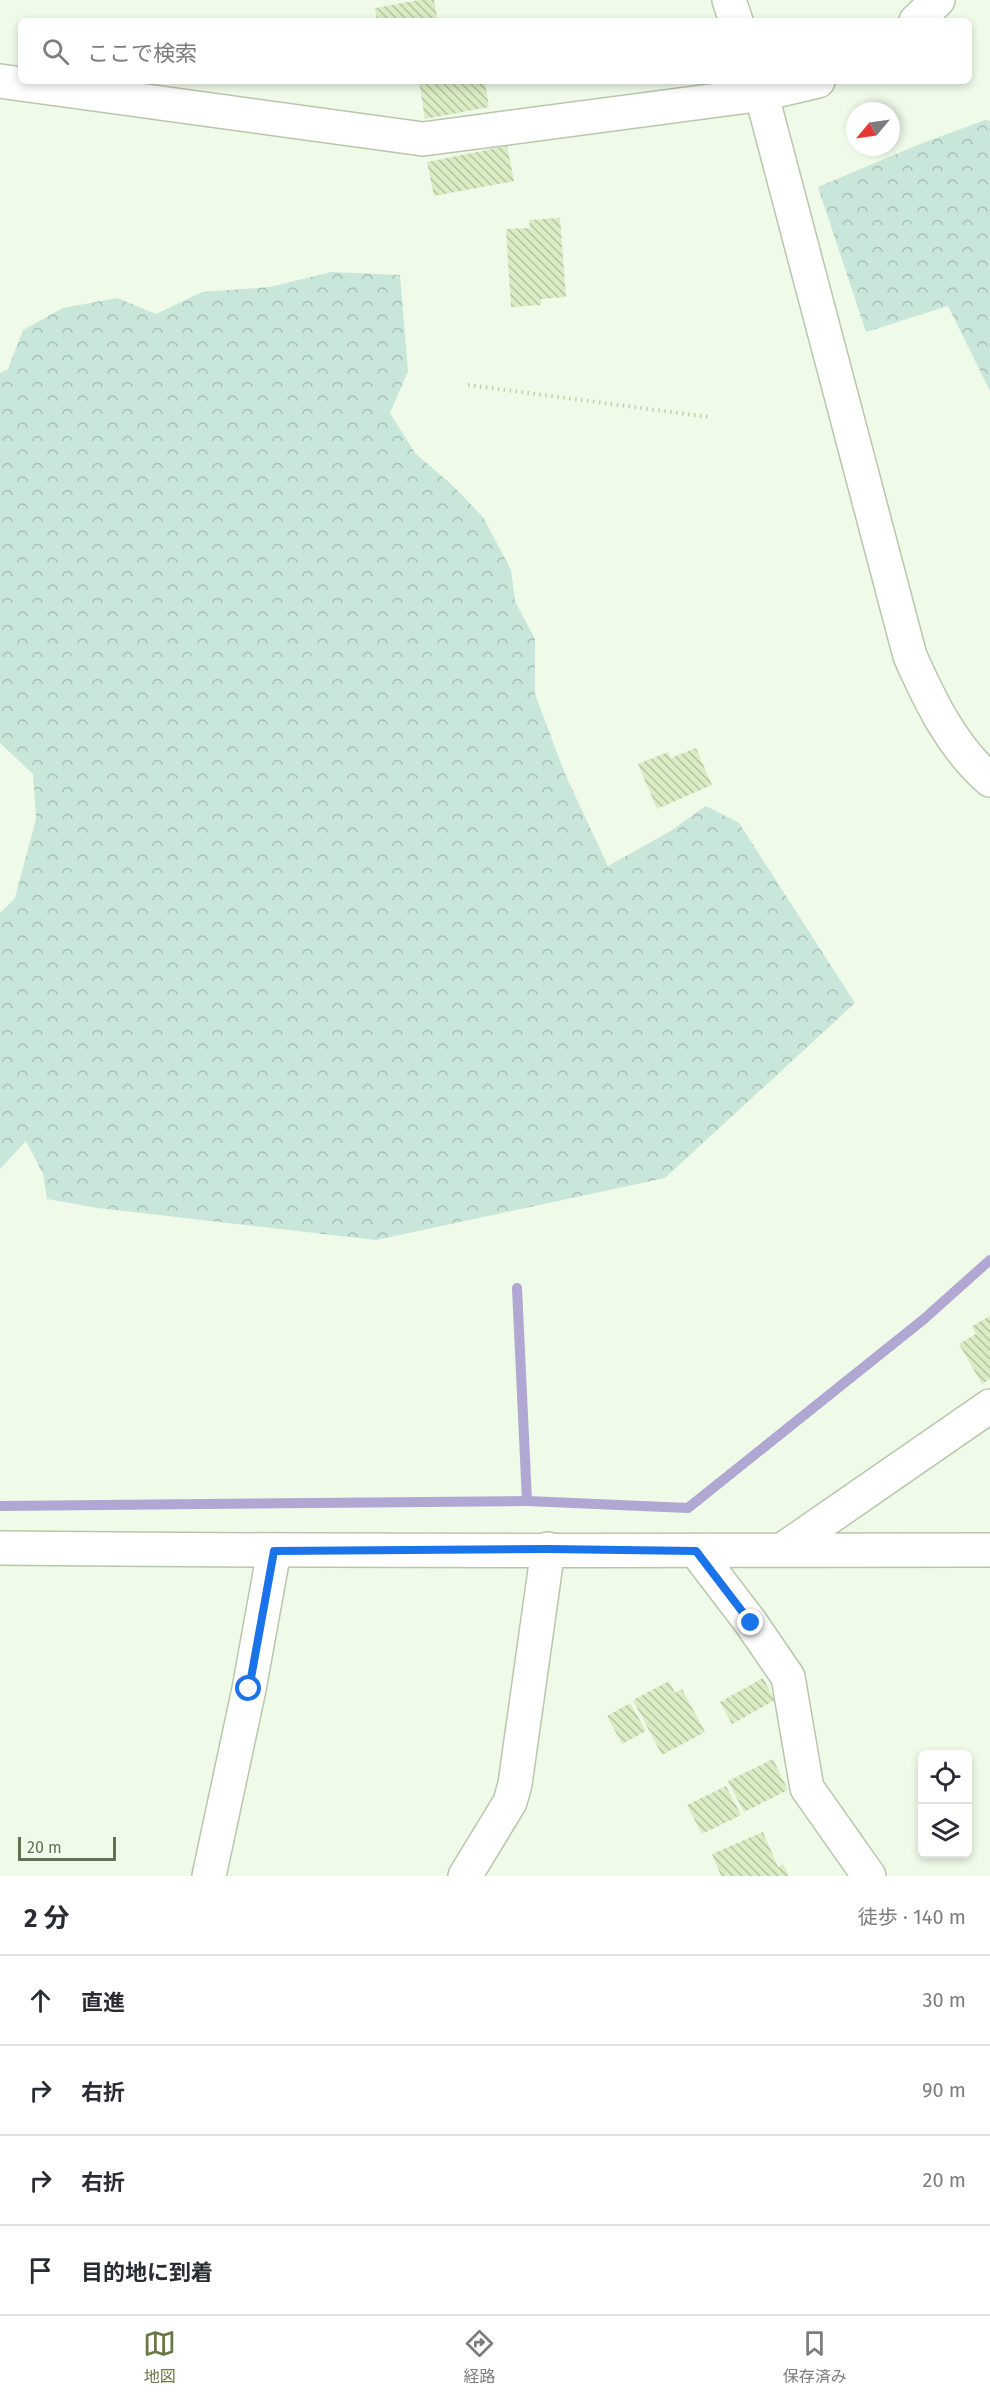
<!DOCTYPE html>
<html lang="ja">
<meta charset="utf-8">
<style>
body{margin:0;font-family:"Fira Sans","Noto Sans JP",sans-serif;background:#f2f2f3;color:#2b2b33}
.controls{position:absolute;right:18px;bottom:18px;display:grid;overflow:hidden;border-radius:9px;box-shadow:0 3px 9px #0003}
.controls button{width:54px;height:54px;display:grid;place-items:center;padding:0;border:0;border-bottom:2px solid #e1e1e2;background:#fff;color:#2b2b33;font:30px sans-serif}
.compass{position:absolute;left:846px;top:102px;width:54px;height:54px;border-radius:50%;background:#fff;box-shadow:0 3px 9px #0003;rotate:241deg}
.scale{position:absolute;left:18px;bottom:15px;width:98px;box-sizing:border-box;padding-left:6px;border:3px solid #647150;border-top:0;font-size:16px;line-height:21px;white-space:nowrap;color:#647150;-webkit-text-stroke:4px #f4fdef;paint-order:stroke}
.stop{position:absolute;width:18px;height:18px;margin:-14px;border:4px solid #1a73e8;border-radius:50%;background:#fff}
.stop.end{background:#1a73e8;border-color:#fff;box-shadow:0 2px 6px #0008}
.list{margin:0;padding:0;list-style:none}
h2{display:flex;justify-content:space-between;align-items:center;height:78px;margin:0;padding:0 24px;font-size:26px}
h2 small{font-size:20px;font-weight:400;color:#7c7c81}
.list li{display:grid;grid-template-columns:39px 1fr auto;gap:18px;align-items:center;box-sizing:border-box;height:90px;padding:0 24px;border-top:2px solid #e1e1e2}
.list b{display:block;font-size:22px;white-space:nowrap}
.list em{font-size:20px;font-style:normal;color:#7c7c81}
.icon{flex:none;width:33px;height:33px;fill:none;stroke:currentColor;stroke-width:2;stroke-linecap:round;stroke-linejoin:round}
.map{position:relative;flex:none;width:990px;height:1876px;overflow:hidden}
.search{position:absolute;background:#fff;box-shadow:0 3px 9px #0003;left:18px;right:18px;top:18px;height:66px;display:flex;align-items:center;gap:15px;box-sizing:border-box;padding:0 21px;border-radius:9px;color:#7c7c81;font-size:22px}
.sheet{height:438px;background:#fff}
nav{display:flex;justify-content:space-around;align-items:center;box-sizing:border-box;height:84px;border-top:2px solid #e1e1e2;background:#fff;font-size:16px;color:#7c7c81}
nav a{display:grid;justify-items:center;gap:3px}
nav .on{color:#697746}
.map>svg:first-child{display:block}
</style>
<div class="map">
<svg width="990" height="1876" viewBox="0 0 990 1876">
<defs>
<pattern id="forest-crowns" width="20" height="18" patternUnits="userSpaceOnUse" patternTransform="scale(1.5)"><rect width="20" height="18" fill="#c9e6db"/><path d="M2 6a3 3 0 1 1 6 0M12 15a3 3 0 1 1 6 0" fill="none" stroke="#a7bfb4"/></pattern>
<pattern id="building-back-hatch" width="6" height="6" patternUnits="userSpaceOnUse" patternTransform="scale(1.5)"><rect width="6" height="6" fill="#daecc4"/><path d="M-1 5l2 2M0 0l6 6M5-1l2 2" fill="none" stroke="#b4c4a2"/></pattern>
</defs>
<rect width="100%" height="100%" fill="#effae9"/>
<g fill="url(#forest-crowns)">
<path d="M985 120 990 121V391L948 306 866 332 818 187 920 144Z"/>
<path d="M331 272 400 275 408 371 390 413 415 453 453 486 483 517 511 570 515 601 535 639V694L565 774 608 866 669 832 706 806 739 823 855 1003 665 1178 376 1240 98 1208 47 1199 43 1174 26 1141 0 1169V913L15 898 36 819 33 774 0 743V373L8 369 23 330 63 308 117 298 156 314 202 292 270 287Z"/>
</g>
<g fill="none" stroke-linecap="round" stroke-linejoin="round">
<g stroke="#b0a7d2" stroke-width="10">
<path d="M517 1288 527 1501 688 1508 924 1319 990 1260"/>
<path d="M0 1506 527 1501"/>
</g>
</g>
<g fill="url(#building-back-hatch)">
<path d="M419 0H434L438 21H377L375 8Z"/>
<path d="M419 81H485L489 107 425 119Z"/>
<path d="M507 146 514 181 434 196 427 162Z"/>
<path d="M560 218 566 297 541 299V305L511 307 506 229 530 228 529 220Z"/>
<path d="M696 748 712 785 657 809 638 764 668 752 671 758Z"/>
<path d="M990 1316V1379L982 1384 959 1344 976 1334 972 1326Z"/>
<path d="M763 1678 775 1700 732 1724 720 1702Z"/>
<path d="M669 1681 675 1693 682 1689 705 1732 662 1755 633 1700Z"/>
<path d="M630 1703 646 1731 622 1744 607 1716Z"/>
<path d="M773 1759 788 1790 744 1812 728 1781Z"/>
<path d="M726 1786 741 1815 702 1834 687 1805Z"/>
<path d="M763 1832 778 1867 783 1864 789 1876H721L712 1854Z"/>
</g>
<g fill="none" stroke-linecap="round" stroke-linejoin="round">
<g stroke="#b9c6ab" stroke-width="36">
<g id="minor">
<path d="M729 0 736 21"/>
<path d="M916 21 938 0"/>
<path d="M0 81 423 139 763 94 818 81"/>
<path d="M758 81 910 656C930 701 952 747 990 780"/>
<path d="M0 1548C330 1552 660 1550 990 1550"/>
<path d="M782 1550 990 1406"/>
<path d="M696 1551 751 1623 788 1677 807 1788 869 1876"/>
<path d="M209 1876 249 1689 274 1551"/>
<path d="M465 1876 510 1802 515 1784 548 1549"/>
</g>
</g>
<path stroke="#bfd1a7" stroke-width="4" stroke-dasharray="1.5 4.5" stroke-linecap="butt" d="M468 385 709 417"/>
<use href="#minor" stroke="#fff" stroke-width="33"/>
</g>
<g fill="none" stroke-linecap="round" stroke-linejoin="round">
<path stroke="#1a73e8" stroke-width="8" d="M249 1689 274 1551 548 1549 696 1551 751 1623"/>
</g>
</svg>
<div class="controls">
<button><svg class="icon" aria-label="locate" viewBox="0 0 24 24"><circle cx="12" cy="12" r="6"/><path d="M12 2v4M12 18v4M2 12h4M18 12h4"/></svg></button>
<button><svg class="icon" aria-label="layers" viewBox="0 0 24 24"><path d="M12 4l9 5-9 5-9-5zM3 14l9 5 9-5"/></svg></button>
</div>
<svg class="compass" viewBox="-18 -18 36 36"><path d="M0-13l5 13h-10z" fill="#e53935"/><path d="M0 13l5-13h-10z" fill="#7c7c81"/></svg>
<div class="scale">20 m</div>
<div class="stop" style="left:249px;top:1689px"></div>
<div class="stop end" style="left:751px;top:1623px"></div>
<div class="search"><svg class="icon" aria-label="search" viewBox="0 0 24 24"><circle cx="10" cy="10" r="6"/><path d="M15 15l6 6"/></svg>ここで検索</div>
</div>
<section class="sheet">
<h2>2 分<small>徒歩 · 140 m</small></h2>
<ul class="list">
<li><svg class="icon" aria-label="ahead" viewBox="0 0 24 24"><path d="M12 20V5M6 11l6-6 6 6"/></svg><div><b>直進</b></div><em>30 m</em></li>
<li><svg class="icon" aria-label="right" viewBox="0 0 24 24"><path d="M7 20v-9h11M14 6l5 5-5 5"/></svg><div><b>右折</b></div><em>90 m</em></li>
<li><svg class="icon" aria-label="right" viewBox="0 0 24 24"><path d="M7 20v-9h11M14 6l5 5-5 5"/></svg><div><b>右折</b></div><em>20 m</em></li>
<li><svg class="icon" aria-label="arrive" viewBox="0 0 24 24"><path d="M6 21V4h12l-3 4 3 4H6"/></svg><div><b>目的地に到着</b></div></li>
</ul>
</section>
<nav>
<a class="on"><svg class="icon" aria-label="map" viewBox="0 0 24 24"><path d="M3 6l6-2 6 2 6-2v14l-6 2-6-2-6 2zM9 4v14M15 6v14"/></svg>地図</a>
<a><svg class="icon" aria-label="directions" viewBox="0 0 24 24"><path d="M12 3l9 9-9 9-9-9zM9 14v-3h6M13 9l2 2-2 2"/></svg>経路</a>
<a><svg class="icon" aria-label="saved" viewBox="0 0 24 24"><path d="M7 4h10v16l-5-4-5 4z"/></svg>保存済み</a>
</nav>
